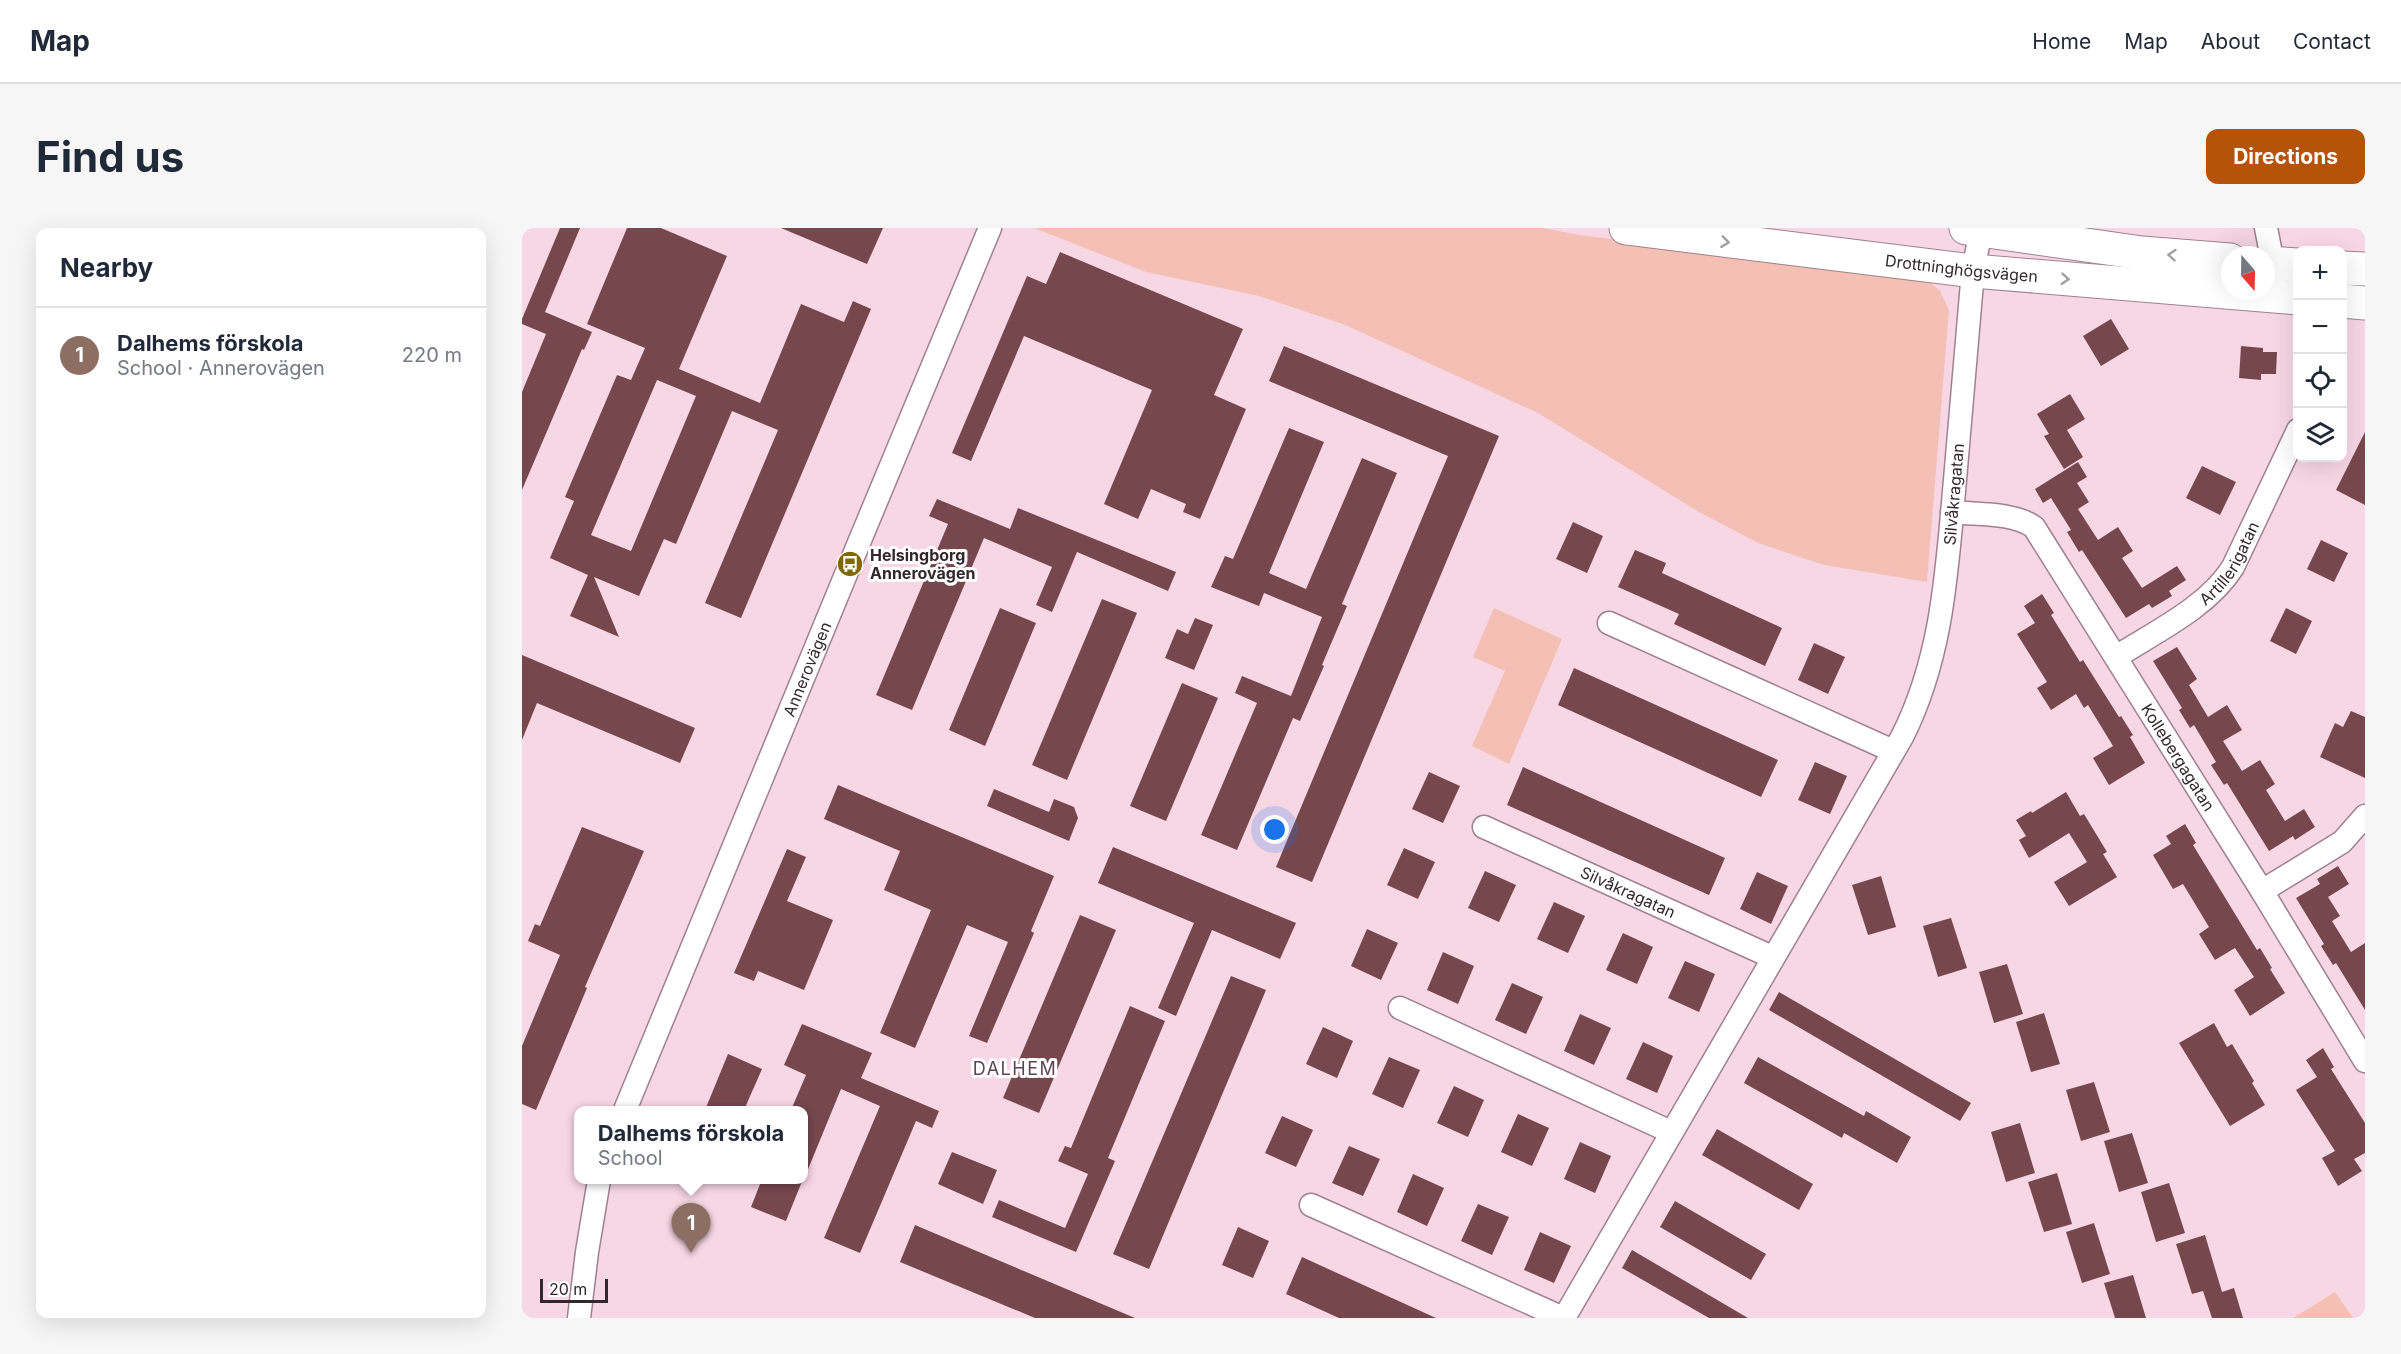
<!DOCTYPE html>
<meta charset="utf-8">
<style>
body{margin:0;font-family:Inter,sans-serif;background:#f6f6f7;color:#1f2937}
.controls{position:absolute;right:18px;top:18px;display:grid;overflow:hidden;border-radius:12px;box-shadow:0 6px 24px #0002}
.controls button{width:54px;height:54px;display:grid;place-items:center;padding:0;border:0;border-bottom:2px solid #e0e1e3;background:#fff;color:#1f2937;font:30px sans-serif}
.compass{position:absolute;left:1699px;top:18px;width:54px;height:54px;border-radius:50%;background:#fff;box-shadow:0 6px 24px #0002;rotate:160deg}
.scale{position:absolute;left:18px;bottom:15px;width:68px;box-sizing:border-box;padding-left:6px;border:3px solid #33272c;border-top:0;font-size:16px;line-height:21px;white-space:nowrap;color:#33272c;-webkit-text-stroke:4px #fff;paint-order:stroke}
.you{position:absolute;left:753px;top:602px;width:21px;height:21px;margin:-15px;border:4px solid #fff;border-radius:50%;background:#1a73e8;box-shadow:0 0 0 9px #1a73e833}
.badge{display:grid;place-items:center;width:39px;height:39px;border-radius:50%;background:#b45309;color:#fff;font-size:20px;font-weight:700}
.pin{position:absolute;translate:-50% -50px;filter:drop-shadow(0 2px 3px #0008)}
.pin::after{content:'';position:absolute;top:32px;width:21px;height:18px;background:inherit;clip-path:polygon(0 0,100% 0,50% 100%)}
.popup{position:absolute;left:52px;top:878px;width:234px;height:78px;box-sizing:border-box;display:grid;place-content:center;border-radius:12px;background:#fff;filter:drop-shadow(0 2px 4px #0005);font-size:20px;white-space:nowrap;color:#747a83}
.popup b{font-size:22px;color:#1f2937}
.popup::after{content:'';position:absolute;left:50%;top:100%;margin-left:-12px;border:12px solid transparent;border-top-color:#fff}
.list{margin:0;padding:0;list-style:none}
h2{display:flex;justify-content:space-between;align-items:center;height:78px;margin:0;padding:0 24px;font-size:26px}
h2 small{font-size:20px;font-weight:400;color:#747a83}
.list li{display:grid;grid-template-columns:39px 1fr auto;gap:18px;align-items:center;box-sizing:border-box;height:96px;padding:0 24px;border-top:2px solid #e0e1e3}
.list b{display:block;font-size:22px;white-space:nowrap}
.list p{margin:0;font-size:20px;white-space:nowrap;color:#747a83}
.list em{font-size:20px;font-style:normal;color:#747a83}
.icon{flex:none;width:33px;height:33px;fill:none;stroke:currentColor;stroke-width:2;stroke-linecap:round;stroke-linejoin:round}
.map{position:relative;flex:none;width:1843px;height:1090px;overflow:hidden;border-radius:12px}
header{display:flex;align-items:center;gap:36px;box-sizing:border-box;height:84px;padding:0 30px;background:#fff;border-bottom:2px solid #e0e1e3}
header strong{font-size:28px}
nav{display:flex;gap:33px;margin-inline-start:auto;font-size:21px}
.intro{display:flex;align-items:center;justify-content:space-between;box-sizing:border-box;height:144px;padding:0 36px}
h1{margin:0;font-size:42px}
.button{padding:15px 27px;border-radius:12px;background:#b45309;color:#fff;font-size:21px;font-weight:700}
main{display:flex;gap:36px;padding:0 36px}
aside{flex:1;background:#fff;border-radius:12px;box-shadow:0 6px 24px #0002}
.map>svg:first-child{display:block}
</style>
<header>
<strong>Map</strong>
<nav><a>Home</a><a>Map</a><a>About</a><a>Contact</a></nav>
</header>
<div class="intro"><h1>Find us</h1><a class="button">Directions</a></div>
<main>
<aside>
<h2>Nearby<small></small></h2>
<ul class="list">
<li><span class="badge" style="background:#8d6e63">1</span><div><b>Dalhems förskola</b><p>School · Annerovägen</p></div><em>220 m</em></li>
</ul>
</aside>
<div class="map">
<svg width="1843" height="1090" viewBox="0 0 1843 1090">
<rect width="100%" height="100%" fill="#f8d7e5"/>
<g fill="#f4c0b6">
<path d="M512 0H1021L1057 7 1401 48 1418 63 1427 82 1405 354 1302 337 1236 315 1177 284 1016 185 821 96 737 68 624 44Z"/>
<path d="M972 380 1040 411 987 536 950 518 983 443 951 429Z"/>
<path d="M1813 1064 1831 1090H1771Z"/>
</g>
<g fill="#76484e" fill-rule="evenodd">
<path d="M38 0H58L23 84 70 104 62 122 60 121 0 262V164L24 106 0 96V91Z"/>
<path d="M105 0H139L205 28 157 141 238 175 279 76 322 94 331 73 349 81 219 390 183 375 256 202 210 183 154 316 142 311 117 368 72 349 97 409 48 388 66 347 28 330 52 273 43 269 95 147 109 152 123 120 65 96ZM135 152 174 168 109 323 69 307Z"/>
<path d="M259 0H361L345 36Z"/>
<path d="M538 24 721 101 692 167 724 181 678 291 661 284 664 276 629 261 616 291 582 276 630 162 502 108 449 233 430 225 505 48 524 56Z"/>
<path d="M1589 91 1607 121 1579 138 1561 108Z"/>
<path d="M762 118 977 208 790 654 754 639 926 228 747 153Z"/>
<path d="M1719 118 1741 120V124H1755L1754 146H1739V152L1717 150Z"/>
<path d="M1548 166 1563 191 1545 202 1561 229 1542 241 1522 208 1527 206 1515 186Z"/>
<path d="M767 200 802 214 747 345 784 361 840 230 875 245 820 376 825 378 800 437 802 438 778 493 771 490 715 622 679 607 735 475 713 465 720 448 769 468 800 389 742 365 737 378 689 359 703 328 711 331Z"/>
<path d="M1843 204V277L1814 262Z"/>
<path d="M1556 234 1565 249 1555 255 1567 274 1556 281 1576 312 1596 299 1611 323 1600 330 1620 360 1655 338 1664 352 1647 363 1650 368 1630 380 1627 376 1604 390 1560 322 1557 324 1545 304 1549 302 1529 270 1521 275 1513 261Z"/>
<path d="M1680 238 1714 254 1698 287 1664 270Z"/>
<path d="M415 271 488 301 496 280 654 344 646 363 555 324 530 384 514 377 530 339 462 310 390 482 354 467 426 296 407 288Z"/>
<path d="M1051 294 1081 308 1065 345 1034 331Z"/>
<path d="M1799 312 1826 325 1812 354 1785 341Z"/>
<path d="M1113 322 1144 335 1140 345 1260 400 1243 438 1152 396 1157 386 1096 359Z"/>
<path d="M1520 366 1532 385 1529 387 1558 434 1561 432 1597 489 1599 488 1611 507 1608 509 1623 535 1587 557 1571 530 1591 518 1566 477 1562 480 1554 466 1529 482 1515 460 1525 454 1495 406 1513 395 1502 378Z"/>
<path d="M580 371 615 385 545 552 510 537Z"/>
<path d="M478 380 514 395 463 518 427 502Z"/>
<path d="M1764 380 1790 393 1774 426 1748 413Z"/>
<path d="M673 390 691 397 672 442 643 430 655 401 666 406Z"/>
<path d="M1292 415 1323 429 1306 466 1276 452Z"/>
<path d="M1655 419 1675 451 1667 457 1686 489 1705 477 1720 502 1701 513 1720 543 1738 532 1753 556 1744 562 1763 593 1782 581 1793 599 1773 612 1771 608 1747 623 1705 555 1702 557 1689 537 1694 534 1672 497 1668 500 1657 482 1660 480 1631 433Z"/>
<path d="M0 427 173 500 158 535 15 475 0 512Z"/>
<path d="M1052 440 1256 532 1239 569 1036 477Z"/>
<path d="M660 455 696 470 644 593 608 578Z"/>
<path d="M1829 483 1843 489V550L1798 529 1813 495 1821 499Z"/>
<path d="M1293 534 1325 548 1308 586 1276 572Z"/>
<path d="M1001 539 1203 630 1187 667 985 577Z"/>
<path d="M907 544 938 558 921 595 890 581Z"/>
<path d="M316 557 532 648 509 703 512 705 465 815 447 808 486 714 445 697 393 820 358 805 409 682 362 662 378 623 302 591Z"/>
<path d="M472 561 527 584 532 571 552 579 556 590 547 613 465 578Z"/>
<path d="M1544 564 1558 588 1562 586 1585 624 1581 626 1595 649 1547 678 1532 654 1565 634 1547 605 1507 630 1497 612 1504 608 1494 592 1509 583 1510 585Z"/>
<path d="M1663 596 1674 615 1671 617 1735 722 1738 720 1750 740 1748 741 1763 765 1728 788 1712 762 1732 749 1713 720 1693 732 1677 706 1687 699 1661 656 1651 661 1631 627 1649 616 1644 608Z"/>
<path d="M60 599 122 623 63 759 65 760 14 882 0 876V818L38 727 6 713 13 696 18 698Z"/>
<path d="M591 619 774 695 758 731 690 702 654 788 636 780 672 695 576 655Z"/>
<path d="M882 620 913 634 896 671 865 657Z"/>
<path d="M265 621 284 629 265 673 311 692 282 762 236 743 232 753 212 745Z"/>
<path d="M1816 638 1827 656 1806 669 1818 688 1810 693 1829 724 1843 715V782L1814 735 1811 737 1799 718 1802 716 1774 670 1798 656 1795 651Z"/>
<path d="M963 643 994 657 977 694 946 680Z"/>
<path d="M1235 644 1266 658 1249 696 1218 681Z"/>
<path d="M1359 648 1374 699 1346 707 1330 657Z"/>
<path d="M1032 674 1063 688 1046 725 1015 711Z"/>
<path d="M558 687 594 702 517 885 481 870Z"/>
<path d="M1429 690 1445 740 1416 749 1401 698Z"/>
<path d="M845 701 876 715 859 752 829 738Z"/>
<path d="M1101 705 1131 719 1115 756 1084 742Z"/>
<path d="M921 724 952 738 936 776 905 762Z"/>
<path d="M1163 733 1193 746 1177 784 1146 770Z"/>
<path d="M1485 736 1501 786 1472 795 1457 744Z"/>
<path d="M709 748 744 762 627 1041 591 1026Z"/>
<path d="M990 755 1021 769 1004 806 973 792Z"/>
<path d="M1257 764 1449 875 1438 893 1247 782Z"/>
<path d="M608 778 643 793 586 930 593 933 554 1024 470 989 477 972 543 1000 566 946 536 933 543 918 549 920Z"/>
<path d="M1522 785 1538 836 1509 844 1494 794Z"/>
<path d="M1058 786 1089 800 1072 837 1042 823Z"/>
<path d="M1692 795 1705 819 1710 816 1732 853 1730 855 1743 877 1708 898 1657 815Z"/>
<path d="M280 796 350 825 339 850 417 883 410 900 394 893 338 1025 302 1010 358 878 319 861 282 951V882H269L284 847 262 837Z"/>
<path d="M801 799 831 813 815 850 784 836Z"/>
<path d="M1121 814 1151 828 1135 865 1104 851Z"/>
<path d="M1801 820 1812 839 1809 841 1843 895V925L1832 931 1840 943 1816 958 1800 930 1813 923 1774 862 1795 849 1784 832Z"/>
<path d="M206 826 240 841 222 882H183Z"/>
<path d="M867 829 898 842 881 880 850 866Z"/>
<path d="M1236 829 1342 888 1344 883 1389 909 1375 935 1322 905 1320 910 1222 855Z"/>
<path d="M1572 854 1588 904 1559 913 1544 862Z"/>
<path d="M932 858 962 872 946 909 915 895Z"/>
<path d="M996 886 1027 900 1010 938 979 924Z"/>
<path d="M760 888 791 902 774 939 743 925Z"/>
<path d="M1498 895 1513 945 1484 954 1469 904Z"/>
<path d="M1195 901 1291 956 1277 982 1180 927Z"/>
<path d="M1610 905 1626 955 1597 964 1582 913Z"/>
<path d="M1058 914 1089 928 1073 965 1042 951Z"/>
<path d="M827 918 858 931 841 968 810 955Z"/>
<path d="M430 924 475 942 461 976 416 956Z"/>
<path d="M1535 945 1550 996 1522 1004 1506 954Z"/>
<path d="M891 946 922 960 905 998 875 984Z"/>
<path d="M240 951H281L264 993 229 979Z"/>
<path d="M1647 955 1663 1005 1634 1014 1619 964Z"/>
<path d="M1153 973 1244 1026 1229 1052 1138 999Z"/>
<path d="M956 976 987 989 970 1027 939 1013Z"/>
<path d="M1572 995 1588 1046 1560 1055 1544 1004Z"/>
<path d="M393 997 613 1090H513L378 1034Z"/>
<path d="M716 999 747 1013 731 1050 700 1037Z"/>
<path d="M1018 1004 1049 1018 1032 1055 1002 1042Z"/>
<path d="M1683 1007 1700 1064 1712 1060 1721 1090H1690L1681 1063 1670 1066 1654 1016Z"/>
<path d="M1110 1022 1180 1063 1226 1090H1187L1100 1040Z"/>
<path d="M780 1029 870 1070 914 1090H817L764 1066Z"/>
<path d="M1611 1047 1624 1090H1593L1582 1055Z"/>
</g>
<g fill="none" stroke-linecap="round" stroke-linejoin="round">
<g stroke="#9f818e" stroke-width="25">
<g id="street">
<path d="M1744 0 1751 36 1752 49"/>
<path id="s1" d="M1430 284C1457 287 1490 284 1512 299L1740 663 1843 833"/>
<path d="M1087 395 1371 523"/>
<path id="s2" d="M1594 429C1633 404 1686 379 1711 339L1776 202"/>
<path id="s3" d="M962 599 1250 729"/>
<path d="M1740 663 1820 614 1843 588"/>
<path d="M878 780 1149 904"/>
<path id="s4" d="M103 882C226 589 344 293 468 0"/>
<path d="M789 977 1041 1090"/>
<path d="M57 1090 65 1024 77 952"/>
<path id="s5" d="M1042 1090 1380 509C1421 428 1425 341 1433 252 1439 182 1445 113 1451 43L1459 2"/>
</g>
</g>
<g stroke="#9f818e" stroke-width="35">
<g id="secondary">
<path id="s6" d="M1104 0 1451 43 1776 70"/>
<path d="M1444 0 1620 25 1708 32"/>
<path d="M1744 35 1776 37"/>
<path d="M1820 40 1843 41"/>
<path d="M1820 73 1843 75"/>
</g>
</g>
<use href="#street" stroke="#fff" stroke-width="22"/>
<use href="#secondary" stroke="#fff" stroke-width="33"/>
</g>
<defs><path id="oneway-chevron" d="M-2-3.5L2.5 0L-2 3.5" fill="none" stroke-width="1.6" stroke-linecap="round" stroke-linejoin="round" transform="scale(1.5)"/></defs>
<g stroke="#a39ea0">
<use href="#oneway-chevron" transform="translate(1203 14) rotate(7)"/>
<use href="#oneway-chevron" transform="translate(1650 27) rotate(-175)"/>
<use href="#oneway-chevron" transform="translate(1543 51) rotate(5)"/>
</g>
<defs>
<g id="bus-disc" transform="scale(1.35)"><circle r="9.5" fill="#836700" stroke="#fff"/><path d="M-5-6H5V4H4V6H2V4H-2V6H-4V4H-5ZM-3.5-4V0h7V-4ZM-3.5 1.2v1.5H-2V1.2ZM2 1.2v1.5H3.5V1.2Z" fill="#fff"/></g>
</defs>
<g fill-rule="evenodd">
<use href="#bus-disc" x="328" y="336"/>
</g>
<g text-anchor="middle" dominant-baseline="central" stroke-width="6" stroke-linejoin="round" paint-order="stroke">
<g font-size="16" fill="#33272c" stroke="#fff">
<text stroke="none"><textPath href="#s6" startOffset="338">Drottninghögsvägen</textPath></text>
<text stroke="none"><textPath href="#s5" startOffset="922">Silvåkragatan</textPath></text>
<text stroke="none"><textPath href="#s2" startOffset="150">Artillerigatan</textPath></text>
<text stroke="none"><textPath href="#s4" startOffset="477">Annerovägen</textPath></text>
<text stroke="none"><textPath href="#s1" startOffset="356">Kollebergagatan</textPath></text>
<text stroke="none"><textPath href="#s3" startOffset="158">Silvåkragatan</textPath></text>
</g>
<g font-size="16" font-weight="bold" fill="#33272c" stroke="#fff" text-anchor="start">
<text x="348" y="327">Helsingborg<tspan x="348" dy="18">Annerovägen</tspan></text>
</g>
<g font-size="18" letter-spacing="1.5" fill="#604551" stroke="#fff">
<text x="493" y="840">DALHEM</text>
</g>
</g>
</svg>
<div class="controls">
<button>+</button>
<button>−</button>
<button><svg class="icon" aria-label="locate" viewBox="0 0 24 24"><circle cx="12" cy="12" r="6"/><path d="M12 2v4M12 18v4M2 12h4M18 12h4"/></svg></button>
<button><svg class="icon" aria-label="layers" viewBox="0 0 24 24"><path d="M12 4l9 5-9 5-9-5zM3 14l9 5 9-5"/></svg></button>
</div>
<svg class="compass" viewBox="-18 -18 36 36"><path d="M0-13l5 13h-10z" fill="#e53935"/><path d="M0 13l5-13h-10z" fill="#747a83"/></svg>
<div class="scale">20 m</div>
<div class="you"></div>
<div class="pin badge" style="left:169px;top:1025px;background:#8d6e63">1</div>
<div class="popup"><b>Dalhems förskola</b>School</div>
</div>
</main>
